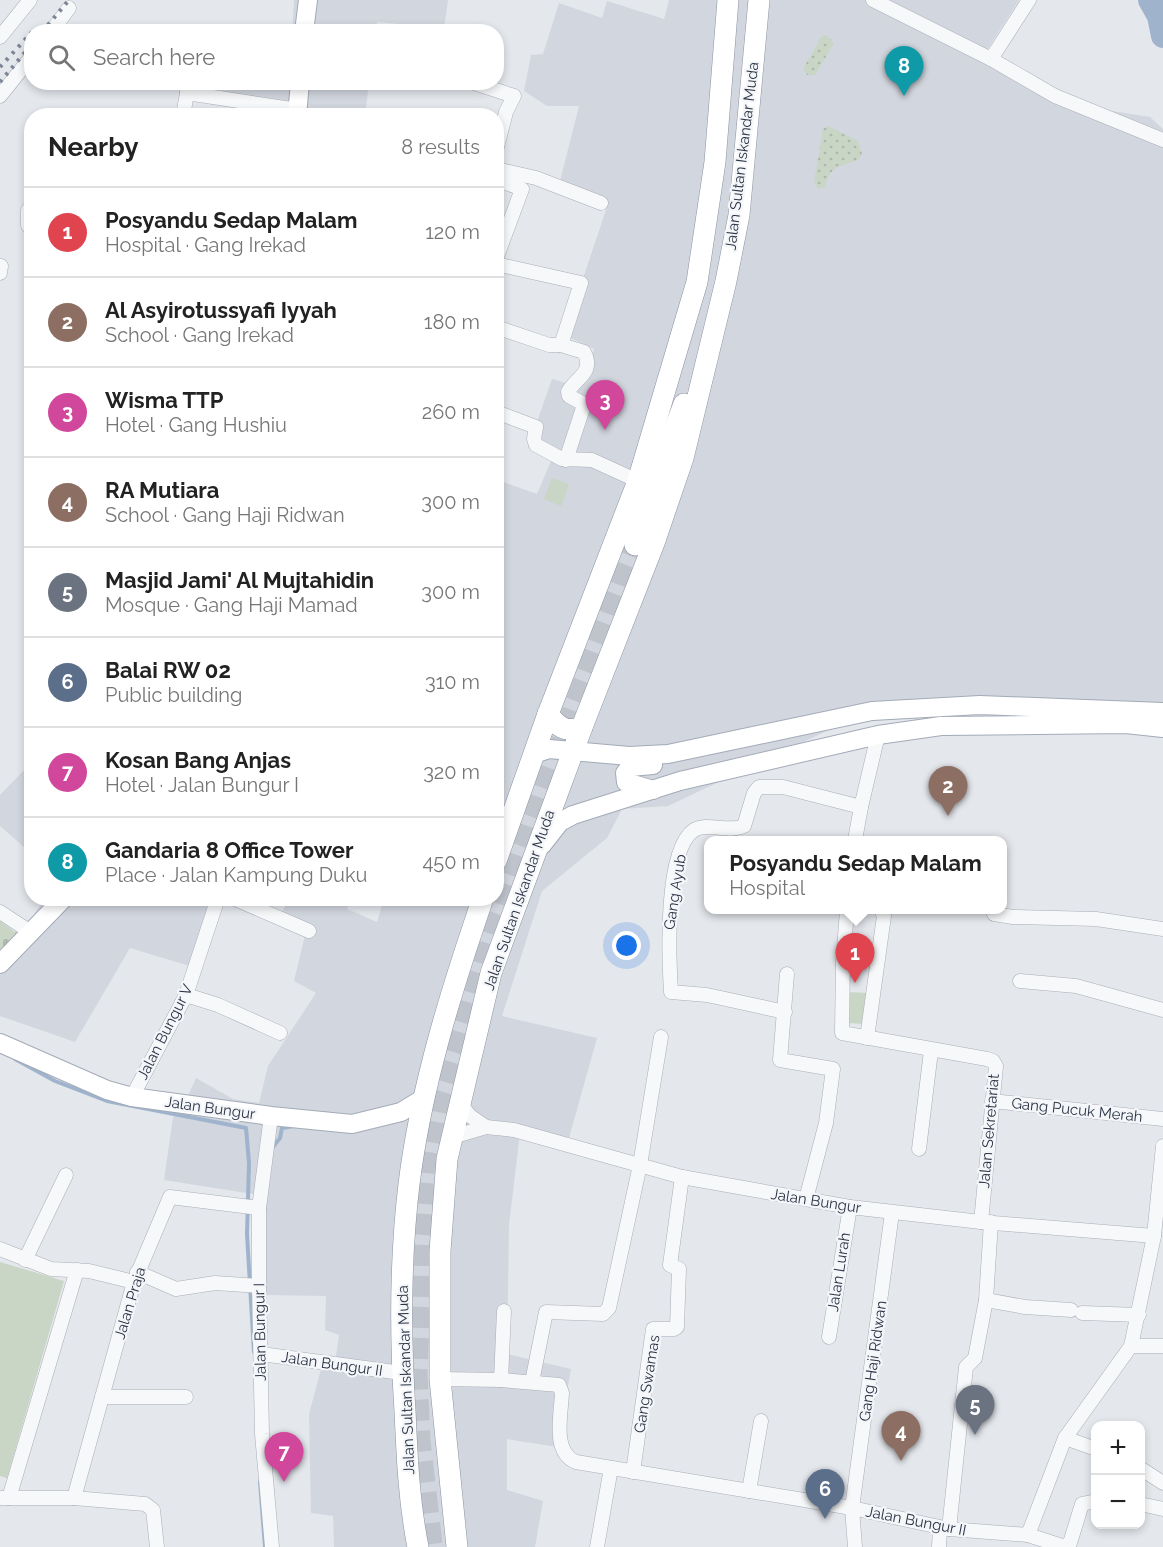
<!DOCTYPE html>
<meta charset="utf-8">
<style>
body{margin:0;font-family:Raleway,sans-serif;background:#f2f2f2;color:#222}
.controls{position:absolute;right:18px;bottom:18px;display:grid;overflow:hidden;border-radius:12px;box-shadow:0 3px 9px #0003}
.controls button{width:54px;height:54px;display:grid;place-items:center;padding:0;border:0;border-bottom:2px solid #e0e0e0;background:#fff;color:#222;font:30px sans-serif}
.you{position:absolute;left:627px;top:946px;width:21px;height:21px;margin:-15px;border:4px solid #fff;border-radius:50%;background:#1a73e8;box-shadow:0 0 0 9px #1a73e833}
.badge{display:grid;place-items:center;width:39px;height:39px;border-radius:50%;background:#b45309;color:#fff;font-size:20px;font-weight:700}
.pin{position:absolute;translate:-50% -50px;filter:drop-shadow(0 2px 3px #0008)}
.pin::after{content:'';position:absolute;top:32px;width:21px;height:18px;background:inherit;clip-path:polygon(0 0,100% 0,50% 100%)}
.popup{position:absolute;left:704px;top:836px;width:303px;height:78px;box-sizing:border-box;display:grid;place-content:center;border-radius:12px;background:#fff;filter:drop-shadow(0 2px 4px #0005);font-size:20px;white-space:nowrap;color:#767676}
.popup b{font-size:22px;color:#222}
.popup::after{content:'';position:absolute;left:50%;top:100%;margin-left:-12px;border:12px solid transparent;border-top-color:#fff}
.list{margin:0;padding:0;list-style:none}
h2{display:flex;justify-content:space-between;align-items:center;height:78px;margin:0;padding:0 24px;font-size:26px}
h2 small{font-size:20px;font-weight:400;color:#767676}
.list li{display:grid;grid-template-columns:39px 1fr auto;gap:18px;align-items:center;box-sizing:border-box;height:90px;padding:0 24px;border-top:2px solid #e0e0e0}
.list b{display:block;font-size:22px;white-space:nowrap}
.list p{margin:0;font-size:20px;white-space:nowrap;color:#767676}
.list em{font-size:20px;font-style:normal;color:#767676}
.icon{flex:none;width:33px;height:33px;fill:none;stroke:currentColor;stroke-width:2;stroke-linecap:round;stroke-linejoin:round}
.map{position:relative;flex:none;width:1163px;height:1547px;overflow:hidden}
.search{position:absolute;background:#fff;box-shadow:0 3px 9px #0003;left:24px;top:24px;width:480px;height:66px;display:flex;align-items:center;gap:15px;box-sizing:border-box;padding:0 21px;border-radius:24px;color:#767676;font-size:22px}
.panel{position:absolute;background:#fff;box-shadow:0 3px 9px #0003;left:24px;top:108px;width:480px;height:798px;border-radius:24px}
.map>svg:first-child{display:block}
</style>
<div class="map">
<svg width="1163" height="1547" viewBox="0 0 1163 1547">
<defs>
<pattern id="cemetery-stones" width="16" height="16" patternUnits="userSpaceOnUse" patternTransform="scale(1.5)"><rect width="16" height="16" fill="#c9d6c5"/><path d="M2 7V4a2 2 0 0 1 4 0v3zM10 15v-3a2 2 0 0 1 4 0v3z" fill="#adb8ab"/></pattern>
<pattern id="park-dots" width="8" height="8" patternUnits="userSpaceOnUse" patternTransform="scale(1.5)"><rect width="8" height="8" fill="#c9d6c5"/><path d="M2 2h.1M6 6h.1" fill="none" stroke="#adb8ab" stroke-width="1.8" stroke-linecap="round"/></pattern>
</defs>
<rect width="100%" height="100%" fill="#e4e7ec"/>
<g fill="#d2d6de">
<path d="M294 0H448L444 28 377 22 376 31 292 32Z"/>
<path d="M669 0H1019L985 53 1056 102 1150 117 1163 129V713L871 710 668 806 622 809 607 838 542 891 502 1016 597 1038 569 1138 520 1133 509 1225 507 1354 571 1369 557 1447 507 1439V1490L543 1501 535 1547H334L333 1516 311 1513 309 1414 321 1369 335 1363 339 1335 325 1330 326 1296 266 1295 259 1195 164 1180 173 1117 180 1114 196 1078 233 1099 259 1103 268 1066 316 993 294 981 306 931 277 921 289 899H352L347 909 377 922 384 899 496 898 497 480 537 494 552 459 528 448 552 379 580 387 594 349 564 335 608 204 559 185 579 106H547L524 91 531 55 543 54 559 3 602 18 607 1 664 19Z"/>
<path d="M224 83H369L365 115 316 110 315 115H288V104L222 96Z"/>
<path d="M31 763V853L0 826V795Z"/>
<path d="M45 899H216L193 967 130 948 75 1042 0 1016V954L19 935Z"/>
</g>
<g fill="#c9d6c5">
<path d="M552 478 569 484 561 506 544 499Z"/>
<path d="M846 992 871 993 868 1024 845 1023Z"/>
<path d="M0 1262 64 1281 7 1478 0 1476Z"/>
</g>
<path fill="url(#cemetery-stones)" d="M0 921 19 935 0 954Z"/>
<g fill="url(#park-dots)">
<path d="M826 35 834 43 815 75H807L803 69 822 36Z"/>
<path d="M828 126 858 141 862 154 858 160C839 167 830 166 825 187L818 189 814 182 823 129Z"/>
</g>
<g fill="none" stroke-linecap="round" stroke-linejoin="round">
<g stroke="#9fb4cc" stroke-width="4">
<path d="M15 1059 55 1081 107 1101 246 1128 249 1163 247 1234 254 1352"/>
<path d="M272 1148 280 1138 282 1128 294 1126"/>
<path d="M260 1482 265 1547"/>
</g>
<path stroke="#9fb4cc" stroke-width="24" d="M1150 0 1159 16 1163 36"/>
<path stroke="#bfc3cb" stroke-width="21" stroke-dasharray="21 10" stroke-linecap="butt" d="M432 1544 420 1441 417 1373 422 1239 428 1163 438 1107 491 929 635 545"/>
<g stroke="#a9aeb7" stroke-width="15">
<g id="minor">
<path d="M873 0 991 59 1055 96 1163 140"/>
<path d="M51 32 69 8"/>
<path d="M0 37 30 0"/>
<path d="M991 59 1029 0"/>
<path d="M187 82V93L298 110"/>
<path d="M471 82 514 96 506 112 496 151"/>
<path d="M0 96 32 56"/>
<path d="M183 116 187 93"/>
<path d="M496 169 536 178 601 203"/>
<path d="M496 179 522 189 496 259"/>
<path d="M28 210V225L32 231"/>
<path d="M496 264 581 283 561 345H549L496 327"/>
<path d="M0 273 1 266"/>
<path d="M561 345 584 352C595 373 575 378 568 392L569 396 582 403 583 408 566 460"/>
<path d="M496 412 536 427 534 439 536 445 562 459 592 460 638 481"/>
<path d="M855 840 861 807"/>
<path d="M233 898 309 931"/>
<path d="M847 910 843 963 842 1033 987 1059 993 1061 996 1066 981 1222"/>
<path d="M0 912 29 931"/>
<path d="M994 914 1013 917 1096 919 1163 929"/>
<path d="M787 974 780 1060 833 1069 826 1123 806 1199"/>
<path d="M1020 981 1076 986 1163 1010"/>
<path d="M186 995 218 1005 280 1033"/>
<path d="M785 1012 707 995 671 992C669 960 664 850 694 830 707 822 729 833 744 826L754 793 759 787H783L861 807 878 735"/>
<path d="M867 1038 884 916 881 910"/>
<path d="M132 1097 186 995 218 898"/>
<path d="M992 1101 1163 1119"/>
<path d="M459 1102 470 1116 486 1127"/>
<path d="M271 1116 259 1208V1286L262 1434 272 1547"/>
<path d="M452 1137 486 1127 514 1130 682 1177 850 1207 981 1222 1154 1236"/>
<path d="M919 1149 931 1051"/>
<path d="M0 1249 51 1269 89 1271 134 1282"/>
<path d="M25 1260 66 1175"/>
<path d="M137 1272 176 1289 215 1283 259 1286"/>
<path d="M986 1300 1025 1307 1071 1310"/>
<path d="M1082 1313 1139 1315"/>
<path d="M829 1337 850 1207"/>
<path d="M1131 1346H1163"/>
<path d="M261 1354 402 1373"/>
<path d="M440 1379 501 1380 559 1385 562 1393C561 1416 552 1452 576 1462L852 1508 949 1529 1028 1535 1065 1438 1131 1346 1154 1236 1163 1146"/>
<path d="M501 1380 504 1311"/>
<path d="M532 1382 546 1312 603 1314 609 1308 640 1165 661 1037"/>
<path d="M102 1397H186"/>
<path d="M1065 1438 1096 1449"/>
<path d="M1140 1468 1163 1483"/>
<path d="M633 1472 653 1329H674L677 1327 679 1269 670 1265 682 1177"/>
<path d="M749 1491 761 1421"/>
<path d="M2 1498H74L145 1504 153 1510 157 1547"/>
<path d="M9 1498 77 1270"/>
<path d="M74 1498 134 1282 170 1197 259 1208"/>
<path d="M1140 1504 1163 1509"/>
<path d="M949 1529 966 1367 975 1358 986 1300 991 1222"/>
<path d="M1028 1535 1065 1547"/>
<path d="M1064 1546 1070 1543 1082 1504 1096 1501"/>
<path d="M597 1547 611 1468"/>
<path d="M855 1547 852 1508 892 1213"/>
<path d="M939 1547 940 1528"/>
</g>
</g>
<g stroke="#a3abb8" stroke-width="20">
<g id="major">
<path d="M304 32 308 0"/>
<path d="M297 116 300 82"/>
<path d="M534 754 549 749 629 756 668 754 872 711 980 705 1163 712"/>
<path d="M653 765 630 767 625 773 626 782 653 790"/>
<path d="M542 845 560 822 573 815 680 781 878 735 941 726 1126 724 1163 728"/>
<path d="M0 964 64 898"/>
<path d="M0 1043 107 1090 132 1097 271 1116 352 1124 401 1112 424 1098"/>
</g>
</g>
<g stroke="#8b94a3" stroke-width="22">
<g id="highway">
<path d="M635 545 651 492 684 404"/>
<path d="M548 714C557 726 566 734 582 727"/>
<path d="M496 861 548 714 638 481 697 282 715 162 728 0"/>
<path d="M418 1547C409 1502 407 1457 405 1411 400 1336 400 1259 409 1184 421 1087 451 991 483 898"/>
<path d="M457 1547 440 1379V1251L447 1159 491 973 582 727 654 543 683 458 726 281 739 215 759 0"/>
</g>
</g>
<use href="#minor" stroke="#f7f8fa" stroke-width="14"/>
<use href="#major" stroke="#fff" stroke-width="18"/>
<use href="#highway" stroke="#fff" stroke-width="21"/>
<g stroke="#7d8696" stroke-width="4" stroke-dasharray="3 6" stroke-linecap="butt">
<path d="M42 32 69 0"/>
<path d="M0 67 32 32"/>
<path d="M0 82 32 44"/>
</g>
</g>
<g text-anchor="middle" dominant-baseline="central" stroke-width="4.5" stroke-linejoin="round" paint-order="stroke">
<g font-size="15" fill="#2b3445" stroke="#f4f6f9">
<text transform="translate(742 156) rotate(-83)">Jalan Sultan Iskandar Muda</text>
<text transform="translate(675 892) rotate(-81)">Gang Ayub</text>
<text transform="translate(519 900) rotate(-71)">Jalan Sultan Iskandar Muda</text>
<text transform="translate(165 1032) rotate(-63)">Jalan Bungur V</text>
<text transform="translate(210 1108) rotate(8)">Jalan Bungur</text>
<text transform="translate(1077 1110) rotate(6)">Gang Pucuk Merah</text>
<text transform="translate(989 1131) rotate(-85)">Jalan Sekretariat</text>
<text transform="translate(816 1201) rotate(9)">Jalan Bungur</text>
<text transform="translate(839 1272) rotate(-81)">Jalan Lurah</text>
<text transform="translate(130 1303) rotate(-73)">Jalan Praja</text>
<text transform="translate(260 1332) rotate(-91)">Jalan Bungur I</text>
<text transform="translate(873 1361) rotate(-82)">Gang Haji Ridwan</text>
<text transform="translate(332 1364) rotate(8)">Jalan Bungur II</text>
<text transform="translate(406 1380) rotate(-92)">Jalan Sultan Iskandar Muda</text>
<text transform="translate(647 1384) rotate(-81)">Gang Swamas</text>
<text transform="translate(916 1521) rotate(11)">Jalan Bungur II</text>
</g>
</g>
</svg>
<div class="controls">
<button>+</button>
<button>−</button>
</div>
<div class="you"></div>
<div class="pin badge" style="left:855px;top:983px;background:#e0444e">1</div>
<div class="popup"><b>Posyandu Sedap Malam</b>Hospital</div>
<div class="pin badge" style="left:948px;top:816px;background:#8d6e63">2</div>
<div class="pin badge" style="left:605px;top:430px;background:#d1479c">3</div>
<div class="pin badge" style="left:901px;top:1461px;background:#8d6e63">4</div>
<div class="pin badge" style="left:975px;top:1435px;background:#6b7280">5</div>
<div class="pin badge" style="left:825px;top:1519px;background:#5c6f8a">6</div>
<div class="pin badge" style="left:284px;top:1482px;background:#d1479c">7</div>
<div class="pin badge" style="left:904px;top:96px;background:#0f9aa8">8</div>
<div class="search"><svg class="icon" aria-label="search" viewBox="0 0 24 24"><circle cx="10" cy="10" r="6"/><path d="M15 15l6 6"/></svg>Search here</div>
<section class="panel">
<h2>Nearby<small>8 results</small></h2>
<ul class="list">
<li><span class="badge" style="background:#e0444e">1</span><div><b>Posyandu Sedap Malam</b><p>Hospital · Gang Irekad</p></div><em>120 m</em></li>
<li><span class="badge" style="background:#8d6e63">2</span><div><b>Al Asyirotussyafi Iyyah</b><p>School · Gang Irekad</p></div><em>180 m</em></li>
<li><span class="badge" style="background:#d1479c">3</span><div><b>Wisma TTP</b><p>Hotel · Gang Hushiu</p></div><em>260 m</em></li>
<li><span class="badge" style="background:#8d6e63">4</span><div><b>RA Mutiara</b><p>School · Gang Haji Ridwan</p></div><em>300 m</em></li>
<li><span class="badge" style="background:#6b7280">5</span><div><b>Masjid Jami' Al Mujtahidin</b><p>Mosque · Gang Haji Mamad</p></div><em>300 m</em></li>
<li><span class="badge" style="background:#5c6f8a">6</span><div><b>Balai RW 02</b><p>Public building</p></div><em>310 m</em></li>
<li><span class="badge" style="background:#d1479c">7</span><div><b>Kosan Bang Anjas</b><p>Hotel · Jalan Bungur I</p></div><em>320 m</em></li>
<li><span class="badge" style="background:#0f9aa8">8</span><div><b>Gandaria 8 Office Tower</b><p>Place · Jalan Kampung Duku</p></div><em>450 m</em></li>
</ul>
</section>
</div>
